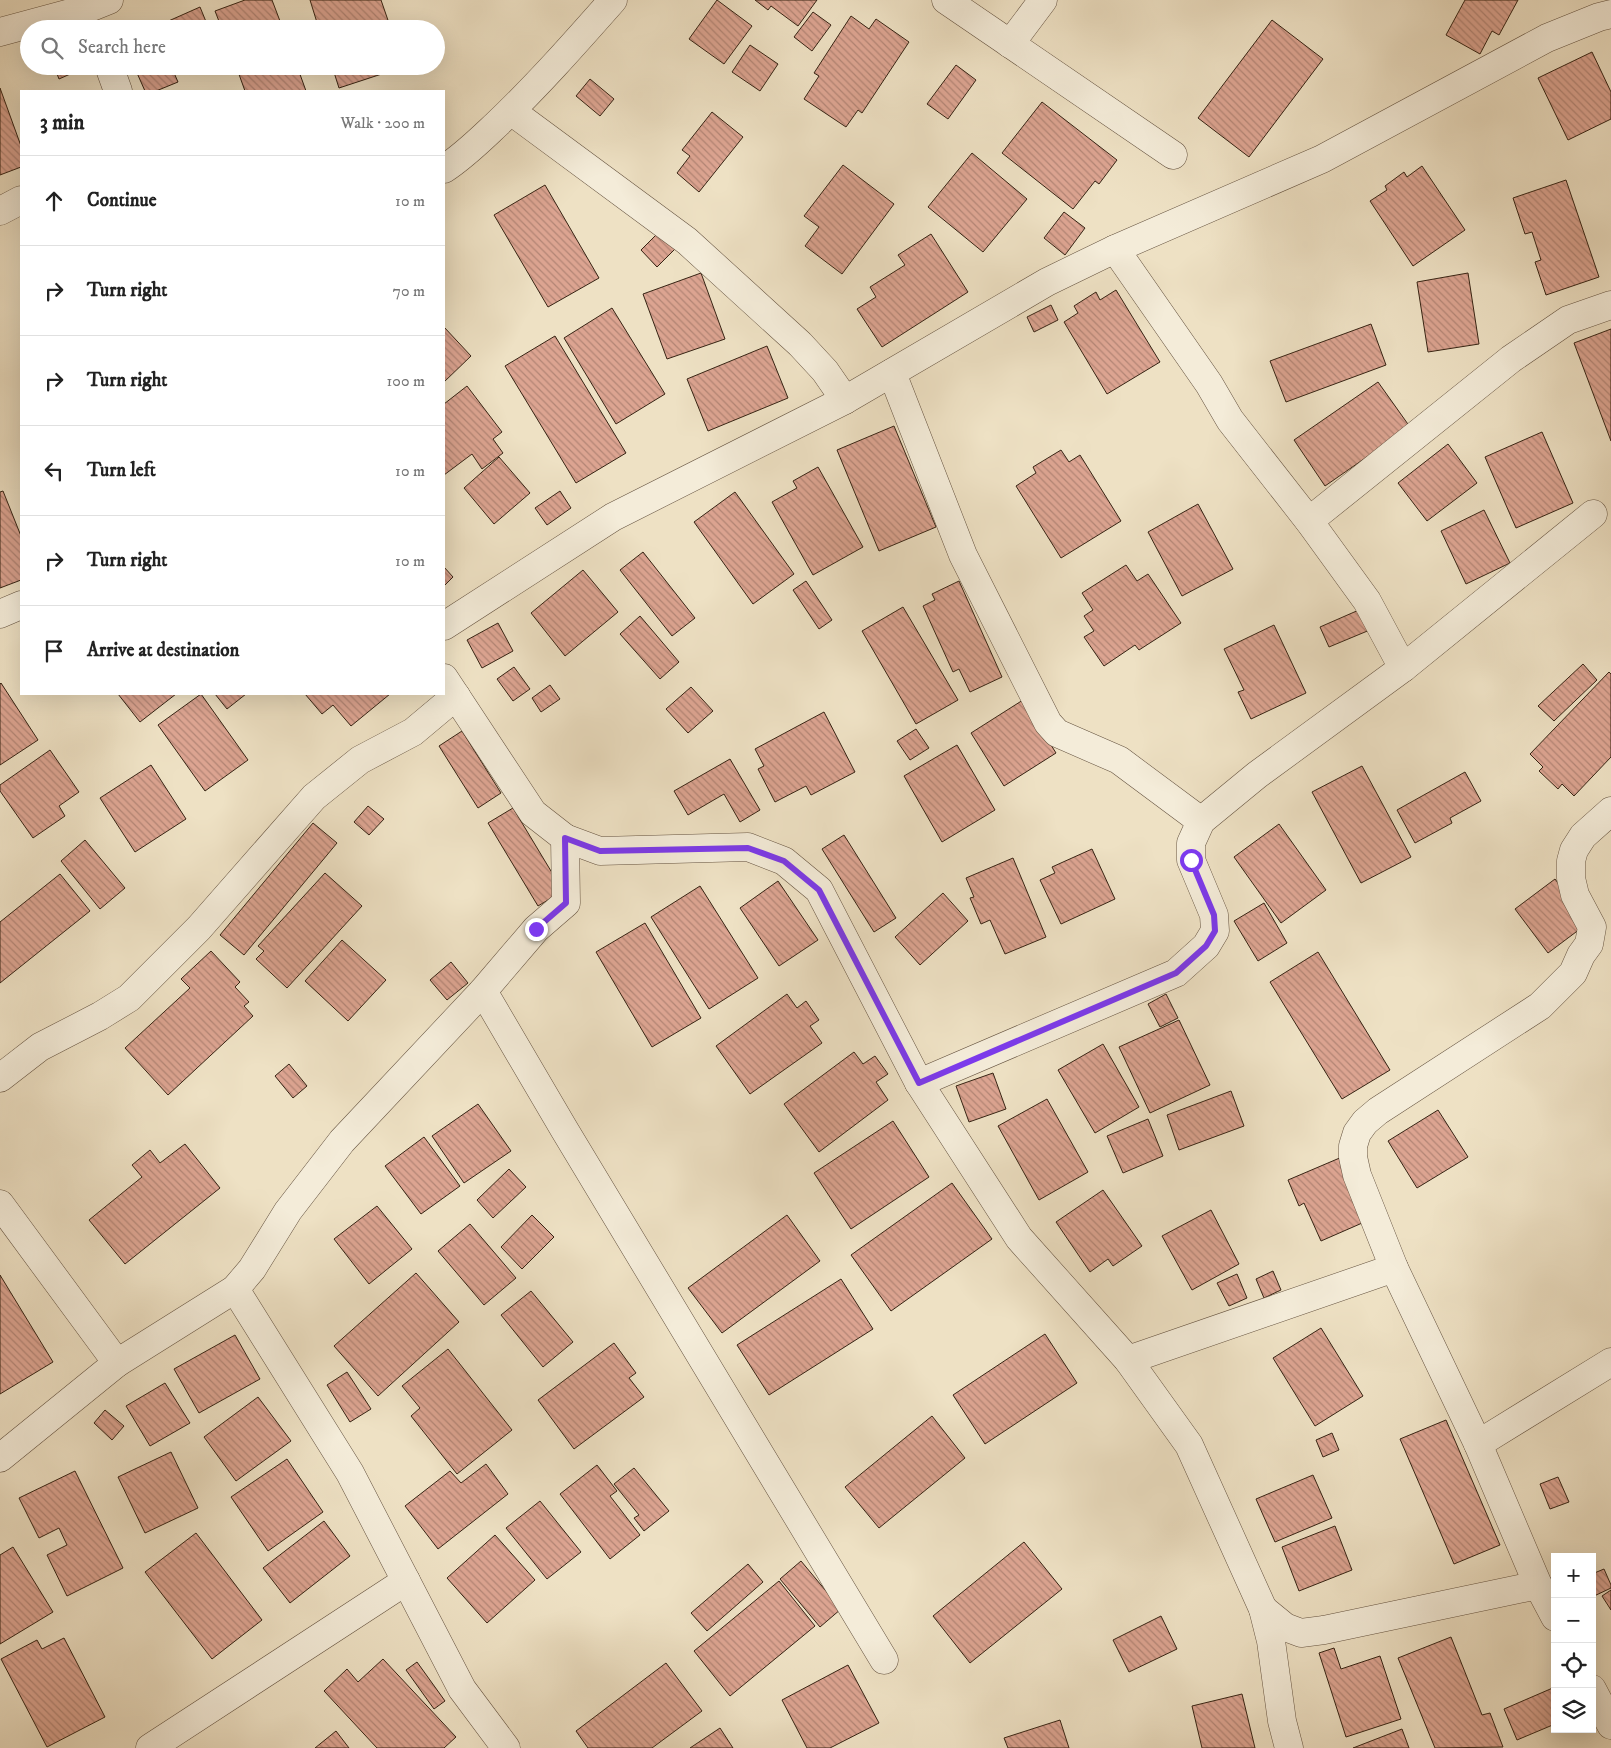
<!DOCTYPE html>
<meta charset="utf-8">
<style>
body{margin:0;font-family:"IM FELL DW Pica",serif;background:#f6f6f6;color:#222}
.controls{position:absolute;right:15px;bottom:15px;display:grid;overflow:hidden;border-radius:0px;box-shadow:0 5px 20px #0002}
.controls button{width:45px;height:45px;display:grid;place-items:center;padding:0;border:0;border-bottom:1px solid #e0e0e0;background:#fff;color:#222;font:25px sans-serif}
.stop{position:absolute;width:15px;height:15px;margin:-11px;border:4px solid #7c3aed;border-radius:50%;background:#fff}
.stop.end{background:#7c3aed;border-color:#fff;box-shadow:0 1px 5px #0008}
.list{margin:0;padding:0;list-style:none}
h2{display:flex;justify-content:space-between;align-items:center;height:65px;margin:0;padding:0 20px;font-size:21px}
h2 small{font-size:16px;font-weight:400;color:#767676}
.list li{display:grid;grid-template-columns:32px 1fr auto;gap:15px;align-items:center;box-sizing:border-box;height:90px;padding:0 20px;border-top:1px solid #e0e0e0}
.list b{display:block;font-size:19px;white-space:nowrap}
.list em{font-size:16px;font-style:normal;color:#767676}
.icon{flex:none;width:28px;height:28px;fill:none;stroke:currentColor;stroke-width:2;stroke-linecap:round;stroke-linejoin:round}
.map{position:relative;flex:none;width:1611px;height:1748px;overflow:hidden}
.search{position:absolute;background:#fff;box-shadow:0 5px 20px #0002;left:20px;top:20px;width:425px;height:55px;display:flex;align-items:center;gap:12px;box-sizing:border-box;padding:0 18px;border-radius:28px;color:#767676;font-size:19px}
.panel{position:absolute;background:#fff;box-shadow:0 5px 20px #0002;left:20px;top:90px;width:425px;height:605px;border-radius:0px}
.map>svg:first-child{display:block}
</style>
<div class="map">
<svg width="1611" height="1748" viewBox="0 0 1611 1748">
<defs>
<pattern id="building-back-hatch" width="6" height="6" patternUnits="userSpaceOnUse" patternTransform="scale(1.25)"><rect width="6" height="6" fill="#dca491"/><path d="M-1 5l2 2M0 0l6 6M5-1l2 2" fill="none" stroke="#b38575"/></pattern>
</defs>
<rect width="100%" height="100%" fill="#eee1c4"/>
<filter id="stains"><feTurbulence type="fractalNoise" baseFrequency=".004" numOctaves="4"/><feColorMatrix values="0 0 0 0 .2 0 0 0 0 .09 0 0 0 0 .02 0 0 0 .5 -.17"/></filter>
<radialGradient id="worn" r=".72"><stop offset=".6" stop-color="#630" stop-opacity="0"/><stop offset="1" stop-color="#630" stop-opacity=".3"/></radialGradient>
<g fill="url(#building-back-hatch)" stroke="#372414">
<path d="M245 0H272L283 29H222L215 11Z"/>
<path d="M310 0H381L391 29H319Z"/>
<path d="M717 0 752 26 724 64 689 39Z"/>
<path d="M755 0H817L798 26 771 6 768 10Z"/>
<path d="M1465 0H1518L1499 35 1492 31 1480 54 1446 35Z"/>
<path d="M200 7 209 29H167L164 23Z"/>
<path d="M813 12 831 25 812 51 794 37Z"/>
<path d="M851 16 869 29 876 19 909 42 862 113 858 110 846 127 804 99 819 76 814 73Z"/>
<path d="M1272 20 1323 59 1249 157 1198 118Z"/>
<path d="M750 45 778 64 760 91 732 72Z"/>
<path d="M1592 52 1611 92V119L1568 140 1538 78Z"/>
<path d="M956 65 976 80 948 119 927 104Z"/>
<path d="M54 66H75L77 71 59 79Z"/>
<path d="M154 66H171L178 82 156 91H145L137 73Z"/>
<path d="M236 66H297L306 91H245Z"/>
<path d="M332 66H403V67L339 88Z"/>
<path d="M590 79 614 99 600 116 576 96Z"/>
<path d="M0 88 21 146V167L0 175Z"/>
<path d="M1042 102 1117 160 1099 184 1095 181 1073 209 1002 153Z"/>
<path d="M712 112 743 137 699 192 677 173 690 156 682 150Z"/>
<path d="M972 153 1027 199 983 252 928 207Z"/>
<path d="M843 165 894 204 842 274 805 246 819 227 804 216Z"/>
<path d="M1422 166 1465 230 1413 266 1370 201 1387 190 1385 186 1404 172 1407 177Z"/>
<path d="M1566 180 1599 277 1546 295 1535 262 1541 260 1532 232 1525 234 1513 198Z"/>
<path d="M545 185 599 278 548 307 494 215Z"/>
<path d="M1064 212 1085 228 1065 255 1044 238Z"/>
<path d="M663 228 679 245 657 267 641 250Z"/>
<path d="M931 234 968 292 882 347 857 309 876 297 870 287 905 265 898 255Z"/>
<path d="M701 273 725 339 667 359 643 294Z"/>
<path d="M1468 273 1479 344 1428 352 1417 282Z"/>
<path d="M1116 290 1160 362 1107 394 1064 322 1078 313 1074 306 1096 292 1100 300Z"/>
<path d="M1051 305 1058 320 1034 332 1027 317Z"/>
<path d="M612 308 665 394 616 424 564 338Z"/>
<path d="M1371 324 1386 365 1286 402 1270 361Z"/>
<path d="M444 327 471 356 444 382Z"/>
<path d="M1611 329V441L1574 343Z"/>
<path d="M555 336 626 453 576 483 505 366Z"/>
<path d="M767 346 788 398 708 431 687 379Z"/>
<path d="M1378 382 1410 427 1325 486 1294 440Z"/>
<path d="M467 386 502 432 493 439 503 453 482 469 472 454 444 475V404Z"/>
<path d="M894 426 936 527 879 551 837 450Z"/>
<path d="M1542 432 1573 503 1516 528 1485 457Z"/>
<path d="M1448 444 1477 483 1427 521 1398 483Z"/>
<path d="M1061 450 1069 462 1080 455 1121 521 1061 558 1016 486 1036 473 1033 467Z"/>
<path d="M499 457 530 493 494 524 464 488Z"/>
<path d="M818 467 863 547 813 575 772 502 797 488 793 481Z"/>
<path d="M3 491 21 536V580L0 588V492Z"/>
<path d="M560 491 571 508 547 525 535 508Z"/>
<path d="M735 492 794 574 753 604 694 522Z"/>
<path d="M1198 504 1233 569 1182 596 1148 532Z"/>
<path d="M1484 510 1510 563 1466 584 1441 531Z"/>
<path d="M643 552 695 618 672 636 620 570Z"/>
<path d="M1126 565 1137 581 1148 574 1181 623 1139 650 1135 645 1104 666 1084 637 1094 631 1084 616 1093 610 1082 593Z"/>
<path d="M444 567 453 577 444 586Z"/>
<path d="M583 570 618 612 565 656 531 613Z"/>
<path d="M806 581 832 620 819 629 793 590Z"/>
<path d="M959 581 1002 677 970 692 959 669 953 672 923 606 935 600 932 594Z"/>
<path d="M1368 606 1377 627 1329 647 1320 627Z"/>
<path d="M903 607 958 700 916 724 862 631Z"/>
<path d="M640 616 679 662 660 679 620 634Z"/>
<path d="M498 623 513 651 482 668 467 640Z"/>
<path d="M1274 625 1306 693 1251 719 1238 692 1244 690 1224 649Z"/>
<path d="M1583 664 1597 680 1554 721 1538 706Z"/>
<path d="M514 667 530 689 513 701 497 679Z"/>
<path d="M1609 672 1611 674V757L1574 796 1562 784 1558 789 1539 771 1543 767 1530 754Z"/>
<path d="M1 683 38 740 0 765V684Z"/>
<path d="M550 685 560 699 541 712 532 698Z"/>
<path d="M691 687 713 711 688 733 666 709Z"/>
<path d="M118 694H176L140 722Z"/>
<path d="M201 694 248 760 205 791 158 725Z"/>
<path d="M215 694H246L227 709Z"/>
<path d="M305 694H390L351 726 333 705 322 714Z"/>
<path d="M1023 700 1056 753 1004 786 971 733Z"/>
<path d="M824 712 855 772 811 795 806 786 775 802 758 769 764 766 755 749Z"/>
<path d="M916 729 929 748 910 760 897 741Z"/>
<path d="M462 731 501 793 478 808 439 746Z"/>
<path d="M957 745 995 810 942 842 904 776Z"/>
<path d="M50 750 79 792 59 806 65 816 33 838 0 791V785Z"/>
<path d="M730 759 760 810 740 822 724 794 688 815 674 791Z"/>
<path d="M151 765 186 819 135 852 100 798Z"/>
<path d="M1362 766 1411 857 1361 883 1312 792Z"/>
<path d="M1465 772 1481 801 1450 818 1452 823 1415 843 1397 810Z"/>
<path d="M368 806 384 819 369 835 354 822Z"/>
<path d="M513 808 563 891 538 906 488 823Z"/>
<path d="M313 823 337 843 244 955 220 935Z"/>
<path d="M1279 824 1326 890 1281 923 1234 857Z"/>
<path d="M844 835 896 918 874 932 822 849Z"/>
<path d="M85 840 125 888 100 909 61 861Z"/>
<path d="M1092 849 1115 899 1061 924 1040 880 1055 873 1052 867Z"/>
<path d="M1013 858 1046 937 1005 954 990 920 981 924 970 898 974 897 966 878Z"/>
<path d="M325 873 362 906 287 988 256 959 264 951 258 946Z"/>
<path d="M60 874 90 911 0 983V922Z"/>
<path d="M1555 879 1588 923 1548 953 1515 909Z"/>
<path d="M778 881 818 940 779 966 740 908Z"/>
<path d="M700 886 758 978 709 1009 651 917Z"/>
<path d="M943 893 968 921 920 965 895 937Z"/>
<path d="M1264 903 1287 943 1258 961 1234 921Z"/>
<path d="M645 923 701 1018 652 1047 596 952Z"/>
<path d="M342 940 386 980 348 1021 305 981Z"/>
<path d="M211 951 240 982 235 987 249 1002 244 1006 253 1016 168 1095 125 1048 190 988 181 979Z"/>
<path d="M1318 952 1390 1070 1342 1099 1270 982Z"/>
<path d="M451 962 468 983 447 1000 430 980Z"/>
<path d="M787 994 797 1008 806 1001 819 1020 810 1026 822 1043 750 1094 716 1046Z"/>
<path d="M1166 994 1178 1018 1160 1027 1148 1004Z"/>
<path d="M1179 1020 1210 1085 1150 1113 1119 1047Z"/>
<path d="M1103 1044 1139 1107 1095 1133 1058 1070Z"/>
<path d="M854 1052 863 1064 875 1056 888 1074 876 1082 888 1100 819 1152 784 1104Z"/>
<path d="M289 1064 307 1086 293 1098 275 1076Z"/>
<path d="M993 1073 1006 1109 969 1122 956 1086Z"/>
<path d="M1231 1091 1244 1126 1179 1150 1167 1115Z"/>
<path d="M1047 1099 1088 1172 1039 1200 998 1126Z"/>
<path d="M478 1104 511 1151 464 1183 432 1136Z"/>
<path d="M1438 1110 1468 1157 1417 1188 1388 1141Z"/>
<path d="M1148 1119 1163 1156 1123 1173 1107 1136Z"/>
<path d="M893 1121 929 1177 851 1229 814 1173Z"/>
<path d="M424 1137 460 1186 421 1214 385 1166Z"/>
<path d="M185 1144 220 1188 125 1264 89 1220 142 1177 132 1165 150 1150 160 1163Z"/>
<path d="M1342 1157 1369 1220 1321 1241 1304 1203 1299 1206 1288 1180Z"/>
<path d="M509 1169 526 1187 493 1218 477 1200Z"/>
<path d="M952 1183 992 1239 891 1311 851 1255Z"/>
<path d="M1103 1190 1142 1246 1113 1266 1108 1259 1090 1272 1056 1222Z"/>
<path d="M377 1206 412 1249 369 1284 334 1239Z"/>
<path d="M1211 1210 1239 1264 1192 1290 1162 1236Z"/>
<path d="M532 1215 554 1237 522 1269 501 1247Z"/>
<path d="M787 1215 820 1261 722 1333 688 1288Z"/>
<path d="M470 1224 516 1278 484 1305 438 1251Z"/>
<path d="M1273 1271 1281 1290 1264 1298 1256 1279Z"/>
<path d="M416 1273 459 1322 378 1396 334 1346Z"/>
<path d="M1237 1274 1247 1298 1229 1306 1217 1283Z"/>
<path d="M0 1275 53 1362 0 1394Z"/>
<path d="M841 1279 873 1329 769 1395 737 1345Z"/>
<path d="M531 1291 573 1342 543 1367 501 1315Z"/>
<path d="M1321 1328 1363 1396 1315 1426 1273 1358Z"/>
<path d="M1045 1334 1077 1383 985 1444 953 1395Z"/>
<path d="M235 1335 260 1379 199 1413 174 1369Z"/>
<path d="M614 1343 636 1373 629 1378 644 1397 574 1449 538 1400Z"/>
<path d="M448 1349 512 1430 457 1474 411 1416 420 1408 402 1386Z"/>
<path d="M347 1372 371 1409 350 1422 327 1385Z"/>
<path d="M165 1383 190 1423 150 1446 126 1406Z"/>
<path d="M258 1397 291 1441 236 1481 204 1437Z"/>
<path d="M105 1410 124 1426 112 1440 94 1423Z"/>
<path d="M932 1416 965 1458 879 1528 845 1487Z"/>
<path d="M1446 1420 1500 1545 1454 1564 1400 1439Z"/>
<path d="M1332 1433 1339 1450 1323 1457 1316 1440Z"/>
<path d="M171 1452 198 1508 145 1533 118 1477Z"/>
<path d="M287 1459 323 1512 268 1551 231 1497Z"/>
<path d="M486 1464 508 1494 438 1549 405 1506 450 1471 461 1483Z"/>
<path d="M597 1465 617 1491 610 1496 640 1535 610 1559 560 1494Z"/>
<path d="M634 1468 669 1511 644 1531 634 1518 639 1515 614 1484Z"/>
<path d="M75 1471 123 1568 67 1596 47 1555 67 1545 59 1528 39 1538 19 1498Z"/>
<path d="M1313 1475 1332 1518 1275 1542 1256 1499Z"/>
<path d="M1558 1477 1569 1502 1550 1509 1540 1484Z"/>
<path d="M540 1501 581 1552 547 1579 506 1528Z"/>
<path d="M324 1521 350 1556 290 1603 263 1568Z"/>
<path d="M1335 1526 1352 1570 1299 1591 1282 1547Z"/>
<path d="M196 1533 262 1620 212 1659 145 1572Z"/>
<path d="M495 1535 535 1580 487 1623 447 1578Z"/>
<path d="M1024 1542 1062 1589 970 1663 933 1616Z"/>
<path d="M13 1547 53 1612 0 1644V1555Z"/>
<path d="M801 1561 841 1609 820 1627 780 1579Z"/>
<path d="M748 1564 763 1582 707 1631 691 1613Z"/>
<path d="M1604 1569 1611 1585V1588L1592 1597V1574Z"/>
<path d="M779 1581 815 1626 730 1696 694 1651Z"/>
<path d="M1611 1590V1610L1602 1596Z"/>
<path d="M1161 1616 1177 1649 1129 1672 1113 1640Z"/>
<path d="M1451 1637 1482 1715 1490 1713 1503 1747 1435 1748 1398 1658Z"/>
<path d="M64 1638 105 1717 47 1747 1 1659 37 1640 42 1649Z"/>
<path d="M1334 1648 1341 1669 1380 1656 1401 1719 1346 1737 1319 1653Z"/>
<path d="M383 1659 456 1737 444 1748H377L324 1691 347 1669 358 1682Z"/>
<path d="M417 1662 445 1701 434 1709 406 1670Z"/>
<path d="M666 1663 702 1711 652 1748H588L576 1731Z"/>
<path d="M848 1665 879 1723 830 1748H807L782 1700Z"/>
<path d="M1555 1687V1724L1517 1740 1504 1709Z"/>
<path d="M1242 1694 1255 1748H1202L1192 1706Z"/>
<path d="M1060 1720 1069 1748H1008L1004 1738Z"/>
<path d="M720 1728 733 1748H690Z"/>
<path d="M1402 1729 1409 1748H1353Z"/>
<path d="M336 1731 349 1748H315Z"/>
</g>
<g fill="none" stroke-linecap="round" stroke-linejoin="round">
<g stroke="#655340" stroke-width="29">
<g id="minor">
<path d="M946 0 1173 155"/>
<path d="M0 32 89 8 109 0"/>
<path d="M1010 44 1043 0"/>
<path d="M109 66 118 91"/>
<path d="M511 111 687 241 800 344 825 371 845 400"/>
<path d="M444 169C464 156 480 140 497 124 538 85 575 43 613 0"/>
<path d="M0 211 21 200"/>
<path d="M1115 249 1209 384 1230 420 1309 521 1367 601 1403 668"/>
<path d="M892 373 963 555 1048 723 1057 733 1119 760 1201 821"/>
<path d="M1309 521 1511 359 1568 320 1611 305"/>
<path d="M0 614 21 605"/>
<path d="M444 626 613 517 845 400 1047 282 1115 249 1322 159 1547 38 1599 17 1611 14"/>
<path d="M444 678 533 813 565 838 600 851 748 847 784 861 819 890 919 1083 1019 1238 1128 1360 1189 1445 1263 1609 1271 1641 1282 1721 1289 1748"/>
<path d="M483 991 564 1129 884 1660"/>
<path d="M0 1078 40 1047 100 1016 129 998 199 928 314 797 360 760 413 732 456 696"/>
<path d="M919 1083 1176 973 1206 946 1215 931 1214 915 1191 860V843L1201 821 1257 775 1403 668 1593 514"/>
<path d="M0 1204 117 1363"/>
<path d="M235 1289 350 1473 462 1689 506 1748"/>
<path d="M1128 1360 1394 1268"/>
<path d="M1478 1444 1611 1362"/>
<path d="M0 1458 117 1363 235 1289 252 1269 288 1211 342 1141 483 991 536 929 566 903 565 838"/>
<path d="M1538 1585 1478 1444 1394 1268 1357 1175 1353 1157V1146L1357 1133 1365 1122 1378 1111 1540 1006 1573 973 1581 955 1589 944 1592 927 1575 895 1571 878V861L1574 850 1583 836 1611 811"/>
<path d="M1263 1609 1285 1627 1301 1633 1324 1630 1538 1585 1555 1617"/>
<path d="M1592 1689 1611 1725"/>
<path d="M150 1748 406 1581"/>
</g>
</g>
<use href="#minor" stroke="#f4ecd9" stroke-width="28"/>
</g>
<g fill="none" stroke-linecap="round" stroke-linejoin="round">
<path stroke="#7c3aed" stroke-width="6" d="M536 929 566 903 565 838 600 851 748 848 784 861 819 890 919 1083 1176 973 1206 946 1215 931 1214 915 1191 860"/>
</g>
<rect width="100%" height="100%" filter="url(#stains)"/>
<rect width="100%" height="100%" fill="url(#worn)"/>
</svg>
<div class="controls">
<button>+</button>
<button>−</button>
<button><svg class="icon" aria-label="locate" viewBox="0 0 24 24"><circle cx="12" cy="12" r="6"/><path d="M12 2v4M12 18v4M2 12h4M18 12h4"/></svg></button>
<button><svg class="icon" aria-label="layers" viewBox="0 0 24 24"><path d="M12 4l9 5-9 5-9-5zM3 14l9 5 9-5"/></svg></button>
</div>
<div class="stop" style="left:1191px;top:860px"></div>
<div class="stop end" style="left:536px;top:929px"></div>
<div class="search"><svg class="icon" aria-label="search" viewBox="0 0 24 24"><circle cx="10" cy="10" r="6"/><path d="M15 15l6 6"/></svg>Search here</div>
<section class="panel">
<h2>3 min<small>Walk · 200 m</small></h2>
<ul class="list">
<li><svg class="icon" aria-label="ahead" viewBox="0 0 24 24"><path d="M12 20V5M6 11l6-6 6 6"/></svg><div><b>Continue</b></div><em>10 m</em></li>
<li><svg class="icon" aria-label="right" viewBox="0 0 24 24"><path d="M7 20v-9h11M14 6l5 5-5 5"/></svg><div><b>Turn right</b></div><em>70 m</em></li>
<li><svg class="icon" aria-label="right" viewBox="0 0 24 24"><path d="M7 20v-9h11M14 6l5 5-5 5"/></svg><div><b>Turn right</b></div><em>100 m</em></li>
<li><svg class="icon" aria-label="left" viewBox="0 0 24 24"><path d="M17 20v-9H6M10 6l-5 5 5 5"/></svg><div><b>Turn left</b></div><em>10 m</em></li>
<li><svg class="icon" aria-label="right" viewBox="0 0 24 24"><path d="M7 20v-9h11M14 6l5 5-5 5"/></svg><div><b>Turn right</b></div><em>10 m</em></li>
<li><svg class="icon" aria-label="arrive" viewBox="0 0 24 24"><path d="M6 21V4h12l-3 4 3 4H6"/></svg><div><b>Arrive at destination</b></div></li>
</ul>
</section>
</div>
